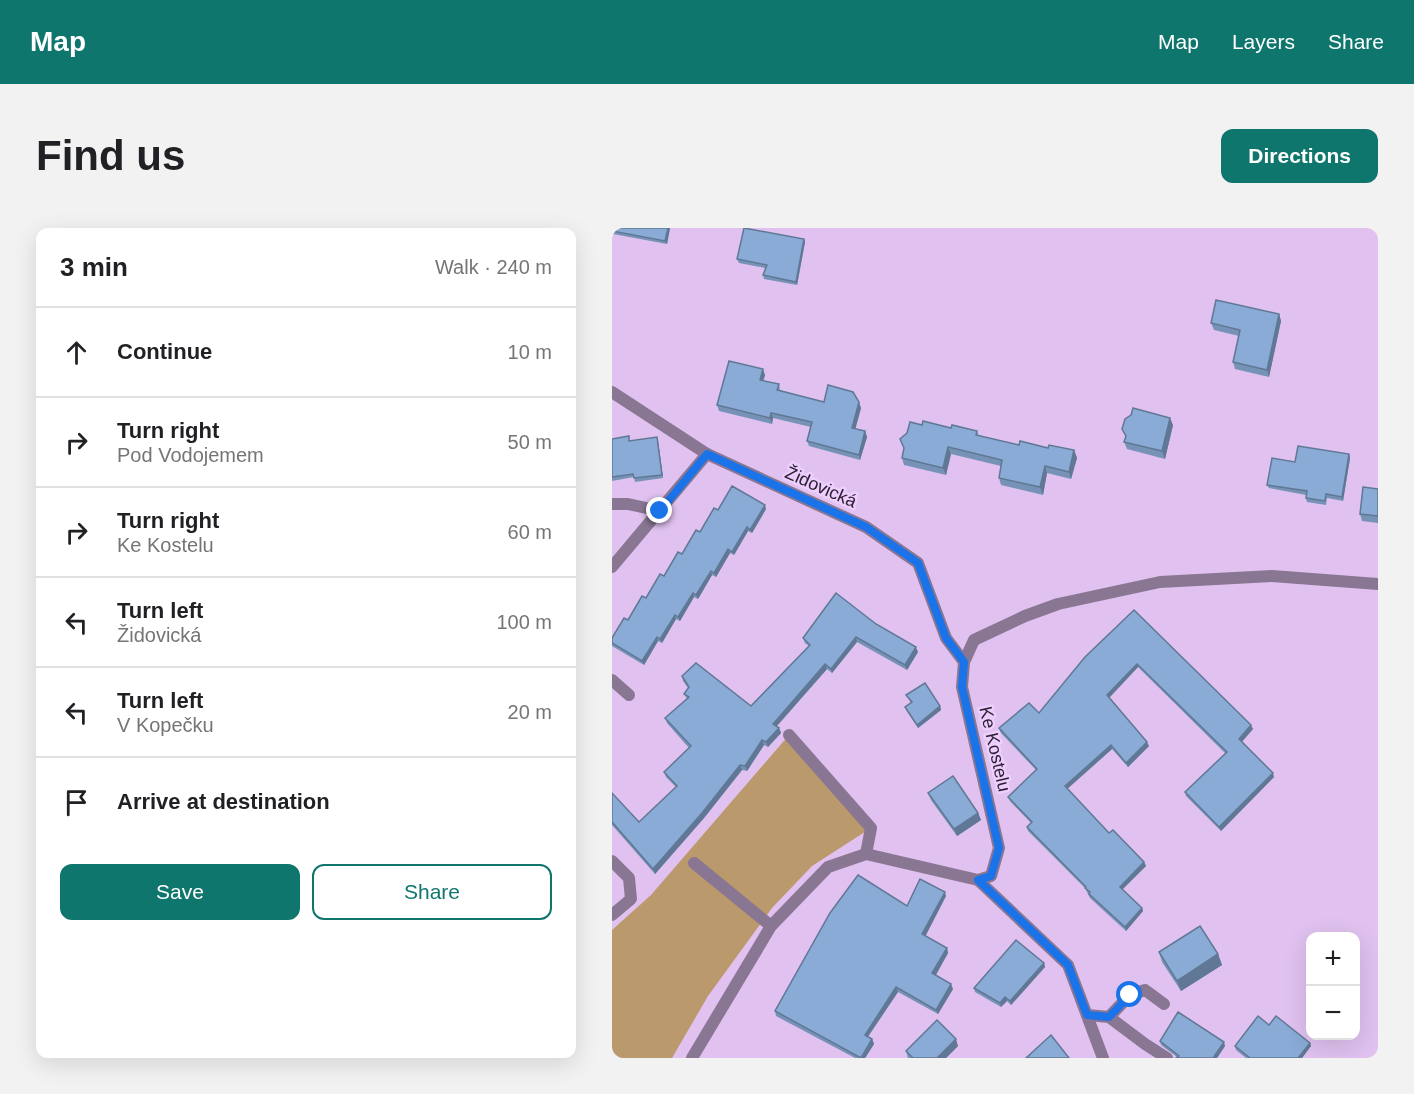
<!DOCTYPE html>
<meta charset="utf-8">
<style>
body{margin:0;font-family:Helvetica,sans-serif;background:#f2f2f2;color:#202124}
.controls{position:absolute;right:18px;bottom:18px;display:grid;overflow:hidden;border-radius:12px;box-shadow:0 6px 24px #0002}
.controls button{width:54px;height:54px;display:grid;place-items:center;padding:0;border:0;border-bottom:2px solid #e0e0e0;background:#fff;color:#202124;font:30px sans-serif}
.stop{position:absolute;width:18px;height:18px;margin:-14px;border:4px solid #1a73e8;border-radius:50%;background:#fff}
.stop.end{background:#1a73e8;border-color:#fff;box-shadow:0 2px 6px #0008}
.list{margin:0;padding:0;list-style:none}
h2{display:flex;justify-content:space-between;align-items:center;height:78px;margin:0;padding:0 24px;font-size:26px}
h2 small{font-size:20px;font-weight:400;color:#757577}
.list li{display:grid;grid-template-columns:39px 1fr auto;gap:18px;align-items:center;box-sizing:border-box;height:90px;padding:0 24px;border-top:2px solid #e0e0e0}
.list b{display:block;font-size:22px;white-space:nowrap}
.list p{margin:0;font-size:20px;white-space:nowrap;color:#757577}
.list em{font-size:20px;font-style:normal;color:#757577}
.actions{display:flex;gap:12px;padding:18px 24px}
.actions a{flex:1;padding:14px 0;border:2px solid #0f766e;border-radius:12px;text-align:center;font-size:21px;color:#0f766e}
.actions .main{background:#0f766e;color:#fff}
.icon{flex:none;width:33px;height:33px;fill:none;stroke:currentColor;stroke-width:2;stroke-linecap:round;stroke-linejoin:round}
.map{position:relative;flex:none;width:766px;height:830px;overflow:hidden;border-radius:12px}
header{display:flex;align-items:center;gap:36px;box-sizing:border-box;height:84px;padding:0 30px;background:#0f766e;color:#fff}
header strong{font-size:28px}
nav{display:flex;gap:33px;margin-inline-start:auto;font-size:21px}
.intro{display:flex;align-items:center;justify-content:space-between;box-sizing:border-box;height:144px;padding:0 36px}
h1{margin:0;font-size:42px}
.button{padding:15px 27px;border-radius:12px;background:#0f766e;color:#fff;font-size:21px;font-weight:700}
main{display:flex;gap:36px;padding:0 36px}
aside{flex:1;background:#fff;border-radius:12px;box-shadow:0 6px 24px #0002}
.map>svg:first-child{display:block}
</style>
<header>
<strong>Map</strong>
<nav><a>Map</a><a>Layers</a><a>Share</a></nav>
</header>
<div class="intro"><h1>Find us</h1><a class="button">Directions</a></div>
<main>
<aside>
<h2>3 min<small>Walk · 240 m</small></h2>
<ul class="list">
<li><svg class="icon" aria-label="ahead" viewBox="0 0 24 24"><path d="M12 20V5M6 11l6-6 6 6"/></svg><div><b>Continue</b></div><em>10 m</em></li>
<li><svg class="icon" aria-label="right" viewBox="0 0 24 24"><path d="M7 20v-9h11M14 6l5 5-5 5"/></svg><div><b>Turn right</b><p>Pod Vodojemem</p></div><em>50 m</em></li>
<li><svg class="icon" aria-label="right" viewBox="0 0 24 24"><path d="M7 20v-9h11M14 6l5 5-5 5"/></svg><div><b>Turn right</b><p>Ke Kostelu</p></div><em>60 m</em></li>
<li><svg class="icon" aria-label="left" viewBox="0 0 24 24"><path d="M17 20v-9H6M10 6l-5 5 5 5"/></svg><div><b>Turn left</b><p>Židovická</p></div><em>100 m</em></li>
<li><svg class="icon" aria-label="left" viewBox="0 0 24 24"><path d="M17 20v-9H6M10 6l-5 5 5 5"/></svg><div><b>Turn left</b><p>V Kopečku</p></div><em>20 m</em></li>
<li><svg class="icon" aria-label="arrive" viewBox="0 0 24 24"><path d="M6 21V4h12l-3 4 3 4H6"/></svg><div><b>Arrive at destination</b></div></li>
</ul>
<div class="actions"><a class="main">Save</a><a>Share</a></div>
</aside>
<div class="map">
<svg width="766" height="830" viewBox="0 0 766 830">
<rect width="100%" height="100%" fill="#e0c1ef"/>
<path fill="#ba996c" d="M177 507 259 600 200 638 160 680 96 768 60 830H0V702L39 667Z"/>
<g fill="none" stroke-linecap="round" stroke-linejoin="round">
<g stroke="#897693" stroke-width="12">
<path d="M0 164 95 226 254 299 306 335 334 410 352 434"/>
<path d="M0 276H16L48 283"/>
<path d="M0 339 95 226"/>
<path d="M0 452 17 467"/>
<path d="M177 507 259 600 254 626"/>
<path d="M0 633 17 650 19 671 0 687"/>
<path d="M82 635 159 698"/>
<path d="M366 652 456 737 491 830"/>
<path d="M475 787 497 789 533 816 555 830"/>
<path d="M497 789 518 767 533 762 552 776"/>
<path d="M80 830 159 698 216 639 254 626 366 652 379 648 387 620 350 459 352 434 362 412 413 388 446 376 548 354 660 348 766 356"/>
</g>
</g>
<g fill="#7693b7">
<path d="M0 0H58L55 16 1 6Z"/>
<path d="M192 11 193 14 185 57 152 51 151 47 153 40 127 35 125 31Z"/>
<path d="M667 86 669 93 657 149 623 141 621 134 627 108 602 102 599 95Z"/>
<path d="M153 147 151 153 167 156 168 162 212 174 249 180 243 201 253 203 255 209 248 232 197 218 195 213 199 199 161 190 160 196 107 183 105 177Z"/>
<path d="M310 197 365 203 367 208 407 217 462 222 465 230 459 251 435 245 431 267 389 257 387 250 389 238 339 226 334 247 292 237 290 230Z"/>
<path d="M561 197 553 231 515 221 512 214 514 210 510 201Z"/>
<path d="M0 211 18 213H46L51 250 23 254 22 249 0 253Z"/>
<path d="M737 226 738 230 731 273 715 270 714 277 695 274 694 270V267L657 260 655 257 683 234Z"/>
<path d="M766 261V295L750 293 748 286Z"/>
<path d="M154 281 140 305 136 303 122 327 118 325 104 349 100 347 86 371 82 369 68 393 64 391 50 415 46 413 32 437 0 418V410L106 282Z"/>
<path d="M522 382 641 501 630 513 662 549 609 603 574 568 573 564 614 526 526 439 497 470 537 518 516 539 500 521 455 561 497 605 532 634 534 638 510 661 531 683 514 703 478 670 473 660 416 603 415 599 419 595 398 573 396 569 424 542 388 504 387 500 427 485Z"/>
<path d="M264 396 306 424 295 442 245 414 220 445 215 441 165 498 167 500 169 505 156 519 152 517 135 543 130 542 92 590 43 646 0 597V565L27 594 64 559 54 549 52 544 77 520 55 495 53 490 75 471 72 466 76 460 71 453 70 448 139 478 197 418 193 415 191 410Z"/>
<path d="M294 467 328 478 329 482 306 500 294 482 293 479 299 475Z"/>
<path d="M316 565 366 585 369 592 345 608 319 572Z"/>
<path d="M334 668 313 708 335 720 336 725 324 747 341 761 326 786 286 764 256 809 260 811 262 816 253 830H243L164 788 163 783 295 678Z"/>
<path d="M547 724 606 726 610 737 569 763 550 734Z"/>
<path d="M432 735 433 739 399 777 395 773 389 779 363 764 362 760Z"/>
<path d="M657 797 699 818 690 830H634L624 822 623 818Z"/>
<path d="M548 813 613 818 605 830H564L565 829 549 817Z"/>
<path d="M346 818 334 830H296L294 823Z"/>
</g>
<g fill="#607895">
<path d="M56 0H58L55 16 53 13Z"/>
<path d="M192 11 193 14 185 57 184 54Z"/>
<path d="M667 86 669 93 657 149 655 142Z"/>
<path d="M151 141 153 147 150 157 148 152Z"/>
<path d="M247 174 249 180 242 206 240 200Z"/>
<path d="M159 185 161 190 160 196 158 190Z"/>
<path d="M558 190 561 197 553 231 550 223Z"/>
<path d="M253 203 255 209 248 232 247 227Z"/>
<path d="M45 209 46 213 51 250 50 247Z"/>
<path d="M336 219 339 226 334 247 331 240Z"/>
<path d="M462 222 465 230 459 251 457 244Z"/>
<path d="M737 226 738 230 731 273 730 269Z"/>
<path d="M433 238 435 245 431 267 428 259Z"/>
<path d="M153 277 154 281 140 305 138 302Z"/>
<path d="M135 299 136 303 122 327 120 324Z"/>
<path d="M116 321 118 325 104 349 102 345Z"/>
<path d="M99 343 100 347 86 371 84 367Z"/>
<path d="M81 365 82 369 68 393 66 389Z"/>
<path d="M63 387 64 391 50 415 48 411Z"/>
<path d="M45 409 46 413 32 437 30 433Z"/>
<path d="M244 409 245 414 220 445 219 441Z"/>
<path d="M304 419 306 424 295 442 293 437Z"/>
<path d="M213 436 215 441 163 500 161 496Z"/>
<path d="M525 436 526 439 496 471 495 467Z"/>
<path d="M328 478 329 482 306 500 305 497Z"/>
<path d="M639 497 641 501 629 515 627 511Z"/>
<path d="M167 500 169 505 156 519 154 514Z"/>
<path d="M150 512 152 517 135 543 133 538Z"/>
<path d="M535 514 537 518 516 539 514 535Z"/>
<path d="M499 517 500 521 454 562 453 558Z"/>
<path d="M128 537 130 542 92 590 43 646 41 641Z"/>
<path d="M661 545 662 549 609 603 607 599Z"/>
<path d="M366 585 369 592 345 608 342 601Z"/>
<path d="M532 634 534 638 509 663 508 659Z"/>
<path d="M333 664 334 668 312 711 310 706Z"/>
<path d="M530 680 531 683 514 703 513 699Z"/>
<path d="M335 720 336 725 322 750 320 745Z"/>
<path d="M606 726 610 737 569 763 565 753Z"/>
<path d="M432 735 433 739 399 777 398 773Z"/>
<path d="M339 756 341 761 326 786 324 782Z"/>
<path d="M284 759 286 764 254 811 253 807Z"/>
<path d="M393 769 395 773 389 779 388 775Z"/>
<path d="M260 811 262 816 253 830H250Z"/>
<path d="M344 811 346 818 334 830H325Z"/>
<path d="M612 814 613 818 605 830H601Z"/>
<path d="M698 815 699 818 690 830H686Z"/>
</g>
<g fill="#89abd5" stroke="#607895" stroke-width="1.5">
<path d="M0 0H56L53 13 0 3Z"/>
<path d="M132 0 192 11 184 54 151 47 155 37 125 31Z"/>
<path d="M604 72 667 86 655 142 621 134 628 102 599 95Z"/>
<path d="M117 133 151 141 148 152 167 156 165 162 212 174 216 157 241 164 247 174 240 200 253 203 247 227 195 213 200 194 159 185 158 190 105 177Z"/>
<path d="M521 180 558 190 550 223 512 214 514 208 510 201 513 191 519 187Z"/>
<path d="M311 193 339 200 340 197 365 203 364 207 407 217 408 213 436 220 437 217 462 222 457 244 433 238 428 259 387 250 390 232 336 219 331 240 290 230 292 220 288 211 295 205 298 194 310 197Z"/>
<path d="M17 208V213L45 209 50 247 22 250 21 246 0 249V211Z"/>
<path d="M686 218 737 226 730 269 714 266 713 273 694 270 695 263 655 257 660 230 683 234Z"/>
<path d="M120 258 153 277 138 302 135 299 120 324 116 321 102 345 99 343 84 367 81 365 66 389 63 387 48 411 45 409 30 433 0 415V410L12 390 16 392 30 368 34 370 48 346 52 348 66 324 70 326 84 302 88 304 102 280 106 282Z"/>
<path d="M751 259 766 261V288L748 286Z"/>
<path d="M224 365 264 396 304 419 293 437 244 409 219 441 213 436 161 496 167 500 154 514 150 512 133 538 128 537 90 585 41 641 0 594V565L27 594 65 558 52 544 79 518 53 490 77 469 72 466 77 459 70 448 84 435 139 478 198 417 191 410Z"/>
<path d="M522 382 639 497 627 511 661 545 607 599 573 564 615 524 525 436 495 467 535 514 514 535 499 517 453 558 497 605 501 602 532 634 508 659 530 680 513 699 477 666 478 664 473 660 474 659 415 599 420 594 396 569 425 541 387 500 417 475 427 485 473 429Z"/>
<path d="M313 455 328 478 305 497 293 479 300 474 294 467Z"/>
<path d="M341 548 366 585 342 601 316 565Z"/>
<path d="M246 647 295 678 308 651 333 664 310 706 335 720 320 745 339 756 324 782 284 759 253 807 260 811 249 830 163 783 218 685Z"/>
<path d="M588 698 606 726 565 753 547 724Z"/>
<path d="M404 712 432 735 398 773 393 769 388 775 362 760Z"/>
<path d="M566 784 612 814 601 830H564L567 828 548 813Z"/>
<path d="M646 788 657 797 664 788 698 815 686 830H638L623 818Z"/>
<path d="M325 792 344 811 325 830H301L294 823Z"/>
<path d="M439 807 457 830H414Z"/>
</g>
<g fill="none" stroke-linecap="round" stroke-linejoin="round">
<path stroke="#1a73e8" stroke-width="8" d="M48 283 95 226 254 299 306 335 334 410 352 434 350 459 387 620 379 648 366 652 456 737 475 787 497 789 518 767"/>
</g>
<g text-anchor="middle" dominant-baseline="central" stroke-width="5" stroke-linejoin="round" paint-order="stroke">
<g font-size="18" fill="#2c2032" stroke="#edcefd">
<text transform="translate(209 259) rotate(24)">Židovická</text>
<text transform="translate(383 521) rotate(77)">Ke Kostelu</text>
</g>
</g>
</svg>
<div class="controls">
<button>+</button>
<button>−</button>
</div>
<div class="stop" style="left:518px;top:767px"></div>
<div class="stop end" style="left:48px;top:283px"></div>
</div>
</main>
